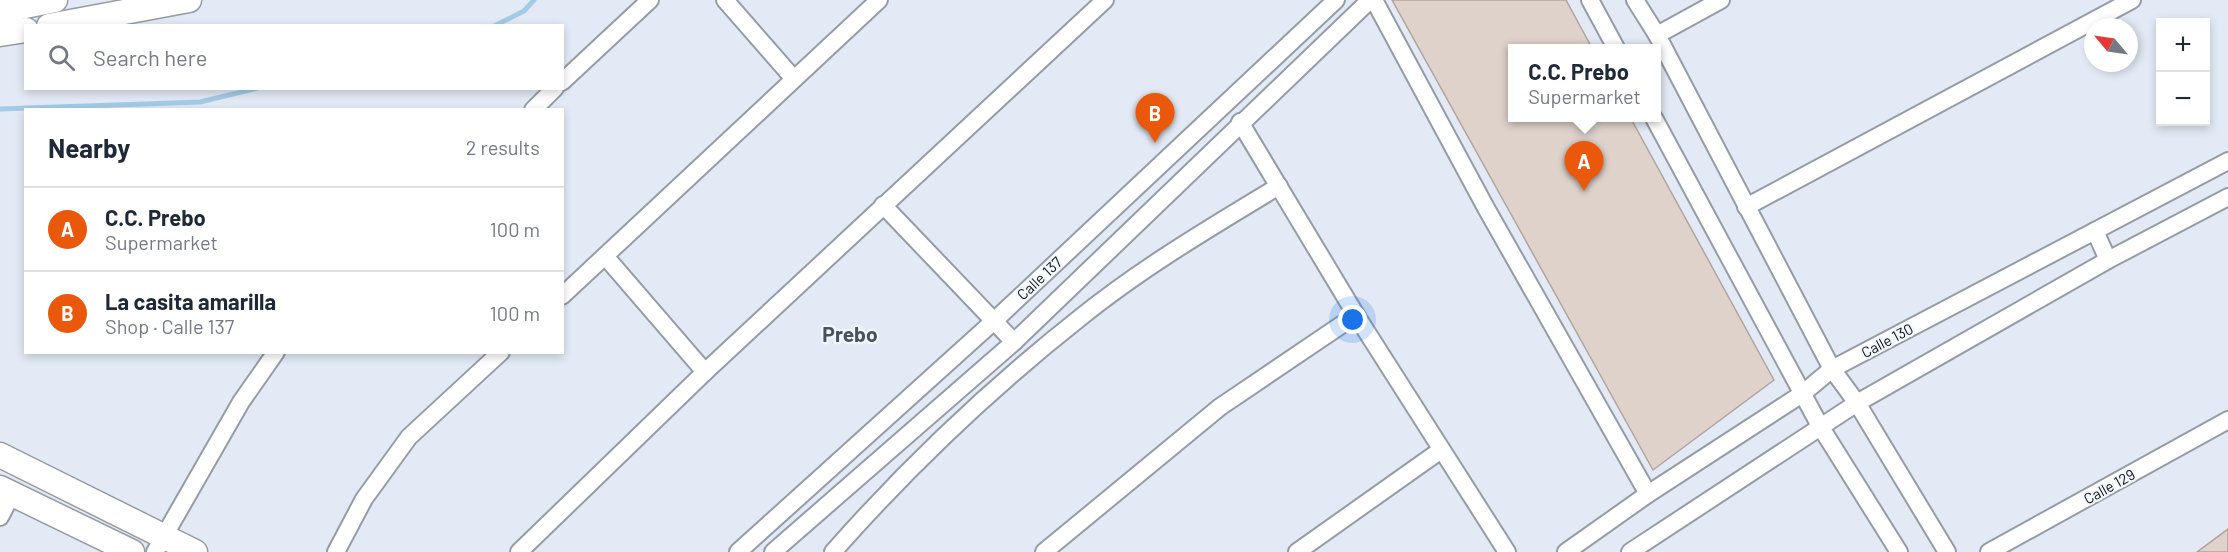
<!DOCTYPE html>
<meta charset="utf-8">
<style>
body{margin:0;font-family:Barlow,sans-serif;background:#f6f6f7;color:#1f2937}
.controls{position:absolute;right:18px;top:18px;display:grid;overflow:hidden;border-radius:0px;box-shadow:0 3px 9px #0003}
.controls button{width:54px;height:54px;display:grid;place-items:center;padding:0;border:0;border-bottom:2px solid #e0e1e3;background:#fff;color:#1f2937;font:30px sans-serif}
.compass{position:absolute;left:2084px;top:18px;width:54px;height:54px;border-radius:50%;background:#fff;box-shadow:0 3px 9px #0003;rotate:299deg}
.you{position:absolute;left:1353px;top:320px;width:21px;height:21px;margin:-15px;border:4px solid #fff;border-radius:50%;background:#1a73e8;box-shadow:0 0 0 9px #1a73e833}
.badge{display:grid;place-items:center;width:39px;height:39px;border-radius:50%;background:#ea580c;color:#fff;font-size:20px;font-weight:700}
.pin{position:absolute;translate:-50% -50px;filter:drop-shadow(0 2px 3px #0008)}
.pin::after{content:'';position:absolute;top:32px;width:21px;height:18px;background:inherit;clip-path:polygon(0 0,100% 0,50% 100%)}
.popup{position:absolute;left:1508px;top:44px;width:153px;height:78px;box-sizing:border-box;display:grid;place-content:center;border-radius:0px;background:#fff;filter:drop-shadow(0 2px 4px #0005);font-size:20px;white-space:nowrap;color:#747a83}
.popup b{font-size:22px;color:#1f2937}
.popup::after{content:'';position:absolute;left:50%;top:100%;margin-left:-12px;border:12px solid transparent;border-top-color:#fff}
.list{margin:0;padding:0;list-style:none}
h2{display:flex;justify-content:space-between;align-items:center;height:78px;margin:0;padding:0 24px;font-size:26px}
h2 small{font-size:20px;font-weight:400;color:#747a83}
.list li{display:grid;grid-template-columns:39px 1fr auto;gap:18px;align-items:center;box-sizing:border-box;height:84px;padding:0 24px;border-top:2px solid #e0e1e3}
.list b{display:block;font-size:22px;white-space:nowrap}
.list p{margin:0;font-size:20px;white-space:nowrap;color:#747a83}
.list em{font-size:20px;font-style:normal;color:#747a83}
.icon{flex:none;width:33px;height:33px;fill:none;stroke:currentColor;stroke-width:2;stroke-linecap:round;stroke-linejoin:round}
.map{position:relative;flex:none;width:2228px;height:552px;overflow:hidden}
.search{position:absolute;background:#fff;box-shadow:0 3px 9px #0003;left:24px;top:24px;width:540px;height:66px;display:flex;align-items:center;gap:15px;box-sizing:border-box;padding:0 21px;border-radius:0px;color:#747a83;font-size:22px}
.panel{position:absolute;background:#fff;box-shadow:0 3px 9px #0003;left:24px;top:108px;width:540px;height:246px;border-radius:0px}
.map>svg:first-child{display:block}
</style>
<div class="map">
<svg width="2228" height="552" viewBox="0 0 2228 552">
<rect width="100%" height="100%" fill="#e3eaf5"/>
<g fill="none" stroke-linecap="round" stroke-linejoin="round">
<g stroke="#a4cbe6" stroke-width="5">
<path d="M494 26 524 11 534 0"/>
<path d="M0 109 200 102 258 88"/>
</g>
</g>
<g fill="#ded2cb" stroke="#b0a49e" stroke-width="1.5">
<path d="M1392 0H1566L1592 48H1512V117H1630L1774 380 1653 470Z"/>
<path d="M2228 529V552H2197Z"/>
</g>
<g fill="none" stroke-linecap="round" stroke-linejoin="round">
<g stroke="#959ca6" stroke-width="20">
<g id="street">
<path d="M725 0 794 79"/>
<path d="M1374 0 1486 208 1648 494"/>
<path d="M1590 0 1616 48"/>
<path d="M1635 0 1657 35 1832 369 1857 403 1947 552"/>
<path d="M1657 35 1721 0"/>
<path d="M562 82 650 0"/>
<path d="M533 110 555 88"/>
<path d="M1654 118 1820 426 1899 552"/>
<path d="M1240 122 1356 315 1507 552"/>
<path d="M883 205 1014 342"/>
<path d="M1746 207 2132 0"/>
<path d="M2095 231 2108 260"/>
<path d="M605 256 705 372"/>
<path d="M562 296 879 0"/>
<path d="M0 517 12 494"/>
<path d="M155 552 241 402 276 352"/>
<path d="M336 552 364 499 409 437 501 352"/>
<path d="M519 552 705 372 1105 0"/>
<path d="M738 552 994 321 1336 0"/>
<path d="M773 552 1014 342 1370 0"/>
<path d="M833 552C908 467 991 388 1081 317 1142 268 1211 227 1279 186"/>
<path d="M1044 552 1220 407 1356 315"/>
<path d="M1297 552 1441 450"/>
<path d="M1566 552 1648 494 1802 394 1832 369 2228 161"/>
<path d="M1630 552 1857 403 2108 260 2228 197"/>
<path d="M1989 552 2228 420"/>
</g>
</g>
<g stroke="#959ca6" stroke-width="27">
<g id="secondary">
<path d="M0 11 55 0"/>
<path d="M49 26 189 0"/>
<path d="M0 34 26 30"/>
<path d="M0 455 195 552"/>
<path d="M0 488 132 552"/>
</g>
</g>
<use href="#street" stroke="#fff" stroke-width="16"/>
<use href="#secondary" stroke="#fff" stroke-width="24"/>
</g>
<g text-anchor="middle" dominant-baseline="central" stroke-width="4.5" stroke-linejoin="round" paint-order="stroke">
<g font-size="15" fill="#0e1114" stroke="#f3f7fe">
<text transform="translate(1039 278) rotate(-43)">Calle 137</text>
<text transform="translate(1887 340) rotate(-28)">Calle 130</text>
<text transform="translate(2109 486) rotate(-29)">Calle 129</text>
</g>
<g font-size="21" font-weight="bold" fill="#4b525a" stroke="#f3f7fe">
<text x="850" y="333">Prebo</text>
</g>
</g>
</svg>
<div class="controls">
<button>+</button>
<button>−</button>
</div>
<svg class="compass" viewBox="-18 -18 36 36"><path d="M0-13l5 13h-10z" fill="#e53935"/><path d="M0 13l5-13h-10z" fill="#747a83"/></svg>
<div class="you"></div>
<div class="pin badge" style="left:1584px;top:191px">A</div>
<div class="popup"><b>C.C. Prebo</b>Supermarket</div>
<div class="pin badge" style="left:1155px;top:143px">B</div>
<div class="search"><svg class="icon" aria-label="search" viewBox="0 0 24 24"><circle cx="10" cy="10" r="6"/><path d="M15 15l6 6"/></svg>Search here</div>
<section class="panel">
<h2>Nearby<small>2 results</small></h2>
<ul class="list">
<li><span class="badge">A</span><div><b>C.C. Prebo</b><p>Supermarket</p></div><em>100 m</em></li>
<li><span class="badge">B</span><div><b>La casita amarilla</b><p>Shop · Calle 137</p></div><em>100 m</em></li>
</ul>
</section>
</div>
